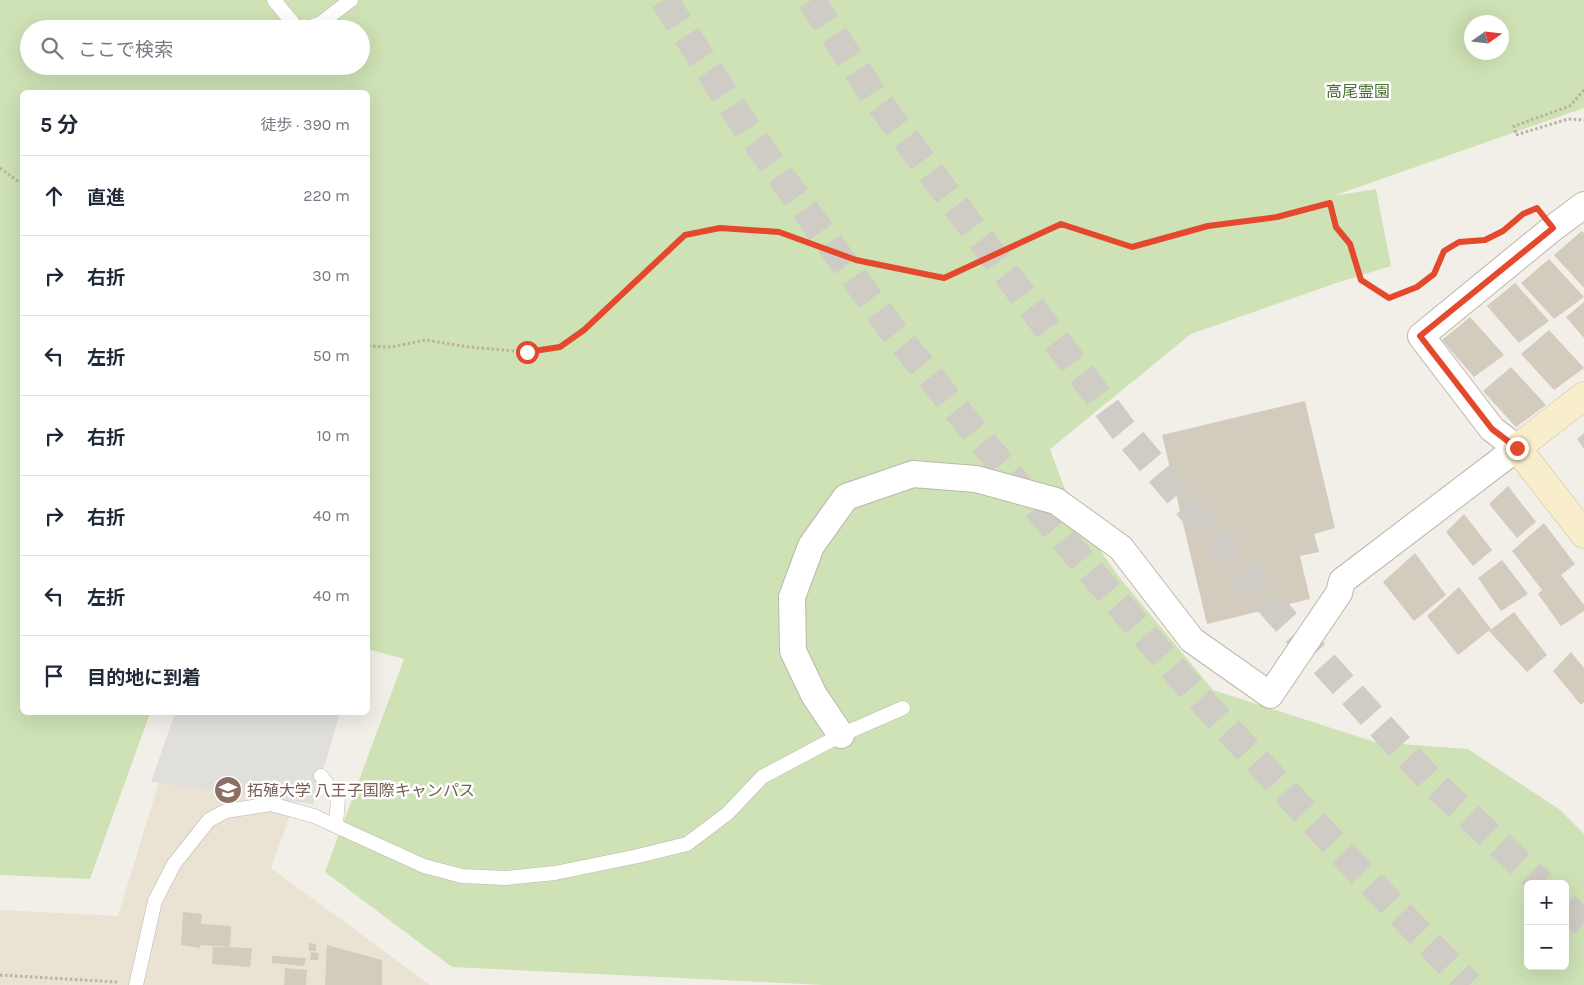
<!DOCTYPE html>
<html lang="ja">
<meta charset="utf-8">
<style>
body{margin:0;font-family:Karla,"Noto Sans JP",sans-serif;background:#f2f2f3;color:#1f2937}
.controls{position:absolute;right:15px;bottom:15px;display:grid;overflow:hidden;border-radius:8px;box-shadow:0 5px 20px #0002}
.controls button{width:45px;height:45px;display:grid;place-items:center;padding:0;border:0;border-bottom:1px solid #e0e1e3;background:#fff;color:#1f2937;font:25px sans-serif}
.compass{position:absolute;left:1464px;top:15px;width:45px;height:45px;border-radius:50%;background:#fff;box-shadow:0 5px 20px #0002;rotate:76deg}
.stop{position:absolute;width:15px;height:15px;margin:-11px;border:4px solid #e4482d;border-radius:50%;background:#fff}
.stop.end{background:#e4482d;border-color:#fff;box-shadow:0 1px 5px #0008}
.list{margin:0;padding:0;list-style:none}
h2{display:flex;justify-content:space-between;align-items:center;height:65px;margin:0;padding:0 20px;font-size:21px}
h2 small{font-size:16px;font-weight:400;color:#747a83}
.list li{display:grid;grid-template-columns:32px 1fr auto;gap:15px;align-items:center;box-sizing:border-box;height:80px;padding:0 20px;border-top:1px solid #e0e1e3}
.list b{display:block;font-size:19px;white-space:nowrap}
.list em{font-size:16px;font-style:normal;color:#747a83}
.icon{flex:none;width:28px;height:28px;fill:none;stroke:currentColor;stroke-width:2;stroke-linecap:round;stroke-linejoin:round}
.map{position:relative;flex:none;width:1584px;height:985px;overflow:hidden}
.search{position:absolute;background:#fff;box-shadow:0 5px 20px #0002;left:20px;top:20px;width:350px;height:55px;display:flex;align-items:center;gap:12px;box-sizing:border-box;padding:0 18px;border-radius:28px;color:#747a83;font-size:19px}
.panel{position:absolute;background:#fff;box-shadow:0 5px 20px #0002;left:20px;top:90px;width:350px;height:625px;border-radius:8px}
.map>svg:first-child{display:block}
</style>
<div class="map">
<svg width="1584" height="985" viewBox="0 0 1584 985">
<rect width="100%" height="100%" fill="#f2efe8"/>
<path fill="#eae3d3" d="M180 713H327L271 868 430 985H0V910L118 916Z"/>
<path fill="#cee2b5" fill-rule="evenodd" d="M0 0H1584V108L1333 196 1376 189 1391 266 1336 283 1191 334 1050 449 1074 514 1120 578 1213 690 1375 742 1468 749 1559 809 1584 834V985H824L452 967 325 872 404 659 368 649V92H22V712L150 713 90 879 0 875ZM1472 22H1502V52H1472ZM29 29H361V66H29ZM1528 884H1565V966H1528Z"/>
<path fill="#e1dfdc" d="M175 713H340L313 804 151 782Z"/>
<g fill="#d2cbbe">
<path d="M1582 231 1584 233V288L1554 255Z"/>
<path d="M1549 259 1584 297 1554 319 1521 283Z"/>
<path d="M1515 283 1549 321 1519 343 1487 306Z"/>
<path d="M1584 302V338L1566 317Z"/>
<path d="M1470 317 1504 355 1474 377 1442 340Z"/>
<path d="M1549 330 1584 368 1554 390 1521 354Z"/>
<path d="M1511 367 1546 405 1516 427 1483 391Z"/>
<path d="M1305 401 1335 528 1314 534 1319 552 1300 556 1310 599 1207 624 1162 435Z"/>
<path d="M1584 433V449L1577 439Z"/>
<path d="M1508 486 1536 522 1517 538 1489 504Z"/>
<path d="M1464 514 1492 550 1473 566 1446 532Z"/>
<path d="M1544 523 1575 564 1561 575 1584 605V611L1561 626 1538 594 1542 590 1512 551Z"/>
<path d="M1415 553 1446 595 1414 621 1383 582Z"/>
<path d="M1502 560 1528 594 1501 611 1478 578Z"/>
<path d="M1459 587 1491 629 1458 655 1427 616Z"/>
<path d="M1514 612 1547 655 1527 672 1489 631Z"/>
<path d="M1571 652 1584 668V702L1581 705 1553 671Z"/>
<path d="M183 912 202 914 201 924 231 926 230 947 200 945V948L181 945Z"/>
<path d="M309 943 316 944V951H309Z"/>
<path d="M327 945 382 960V985H325Z"/>
<path d="M213 947 252 948 250 967 212 964Z"/>
<path d="M311 952 319 953 318 960H310Z"/>
<path d="M272 956 306 958 304 966 272 963Z"/>
<path d="M285 968 307 970 306 985H284Z"/>
</g>
<g fill="none" stroke-linecap="round" stroke-linejoin="round">
<g stroke="#cfccc5" stroke-width="28" stroke-dasharray="28 14" stroke-linecap="butt">
<path d="M664 0 749 132 890 327 1025 494 1191 689 1346 857 1469 985"/>
<path d="M811 0 874 96 1121 427 1278 613 1429 779 1542 884"/>
<path d="M1565 906 1584 924"/>
</g>
<g stroke="#bdb6ab" stroke-width="15">
<g id="lane">
<path d="M274 0 298 29"/>
<path d="M304 29 321 23 351 0"/>
<path d="M321 776 338 798 336 826"/>
<path d="M136 985 155 901 174 864 209 820 226 811 271 804 314 816 424 866 462 876 506 878 555 873 638 856 687 844 728 813 762 777 841 735 903 708"/>
</g>
</g>
<g stroke="#bdb6ab" stroke-width="28">
<path id="street" d="M841 735 814 695 793 651 792 597 811 546 846 497 913 474 976 479 1056 501 1121 548 1192 640 1270 695 1339 593 1342 581 1517 448 1492 429 1421 336 1553 228 1584 205"/>
</g>
<g stroke="#cdc09c" stroke-width="29">
<path id="secondary" d="M1584 396 1517 448 1584 534"/>
</g>
<g stroke="#bdb29e" stroke-width="3" stroke-dasharray="2.5 2.5" stroke-linecap="butt">
<path d="M1584 90 1570 106 1514 126 1516 135 1568 119 1584 120"/>
<path d="M0 168 22 184"/>
<path d="M368 346 391 347 426 340 469 347 527 352 560 347 584 330 685 235 720 228 779 232 856 260 944 278 1061 224 1132 247 1209 226 1277 217 1330 203 1336 227 1350 244 1361 280 1389 298 1417 287 1434 274 1444 251 1459 242 1485 240 1503 231 1523 214 1530 211"/>
<path d="M0 975 117 982"/>
</g>
<use href="#lane" stroke="#fff" stroke-width="14"/>
<use href="#street" stroke="#fff" stroke-width="26"/>
<use href="#secondary" stroke="#f9eecb" stroke-width="28"/>
</g>
<g fill="none" stroke-linecap="round" stroke-linejoin="round">
<path stroke="#e4482d" stroke-width="6" d="M527 352 560 347 584 330 685 235 720 228 779 232 856 260 944 278 1061 224 1132 247 1208 226 1277 217 1330 203 1336 227 1350 244 1361 280 1389 298 1417 287 1434 274 1444 251 1459 242 1485 240 1503 231 1523 214 1537 208 1553 228 1420 336 1492 429 1517 448"/>
</g>
<defs>
<g id="university-disc" transform="scale(1.4375)"><circle r="9.5" fill="#8d6e63" stroke="#fff"/><path d="M0-5L7-2L0 1L-7-2ZM-4 1L0 2.5L4 1V4Q0 6-4 4Z" fill="#fff"/></g>
</defs>
<g fill-rule="evenodd">
<use href="#university-disc" x="228" y="790"/>
</g>
<g text-anchor="middle" dominant-baseline="central" stroke-width="5" stroke-linejoin="round" paint-order="stroke">
<g font-size="16" fill="#497030" stroke="#fff">
<text x="1358" y="91">高尾霊園</text>
</g>
<g font-size="16" fill="#785e54" stroke="#fff" text-anchor="start">
<text x="247" y="790">拓殖大学 八王子国際キャンパス</text>
</g>
</g>
</svg>
<div class="controls">
<button>+</button>
<button>−</button>
</div>
<svg class="compass" viewBox="-18 -18 36 36"><path d="M0-13l5 13h-10z" fill="#e53935"/><path d="M0 13l5-13h-10z" fill="#747a83"/></svg>
<div class="stop" style="left:527px;top:352px"></div>
<div class="stop end" style="left:1517px;top:448px"></div>
<div class="search"><svg class="icon" aria-label="search" viewBox="0 0 24 24"><circle cx="10" cy="10" r="6"/><path d="M15 15l6 6"/></svg>ここで検索</div>
<section class="panel">
<h2>5 分<small>徒歩 · 390 m</small></h2>
<ul class="list">
<li><svg class="icon" aria-label="ahead" viewBox="0 0 24 24"><path d="M12 20V5M6 11l6-6 6 6"/></svg><div><b>直進</b></div><em>220 m</em></li>
<li><svg class="icon" aria-label="right" viewBox="0 0 24 24"><path d="M7 20v-9h11M14 6l5 5-5 5"/></svg><div><b>右折</b></div><em>30 m</em></li>
<li><svg class="icon" aria-label="left" viewBox="0 0 24 24"><path d="M17 20v-9H6M10 6l-5 5 5 5"/></svg><div><b>左折</b></div><em>50 m</em></li>
<li><svg class="icon" aria-label="right" viewBox="0 0 24 24"><path d="M7 20v-9h11M14 6l5 5-5 5"/></svg><div><b>右折</b></div><em>10 m</em></li>
<li><svg class="icon" aria-label="right" viewBox="0 0 24 24"><path d="M7 20v-9h11M14 6l5 5-5 5"/></svg><div><b>右折</b></div><em>40 m</em></li>
<li><svg class="icon" aria-label="left" viewBox="0 0 24 24"><path d="M17 20v-9H6M10 6l-5 5 5 5"/></svg><div><b>左折</b></div><em>40 m</em></li>
<li><svg class="icon" aria-label="arrive" viewBox="0 0 24 24"><path d="M6 21V4h12l-3 4 3 4H6"/></svg><div><b>目的地に到着</b></div></li>
</ul>
</section>
</div>
